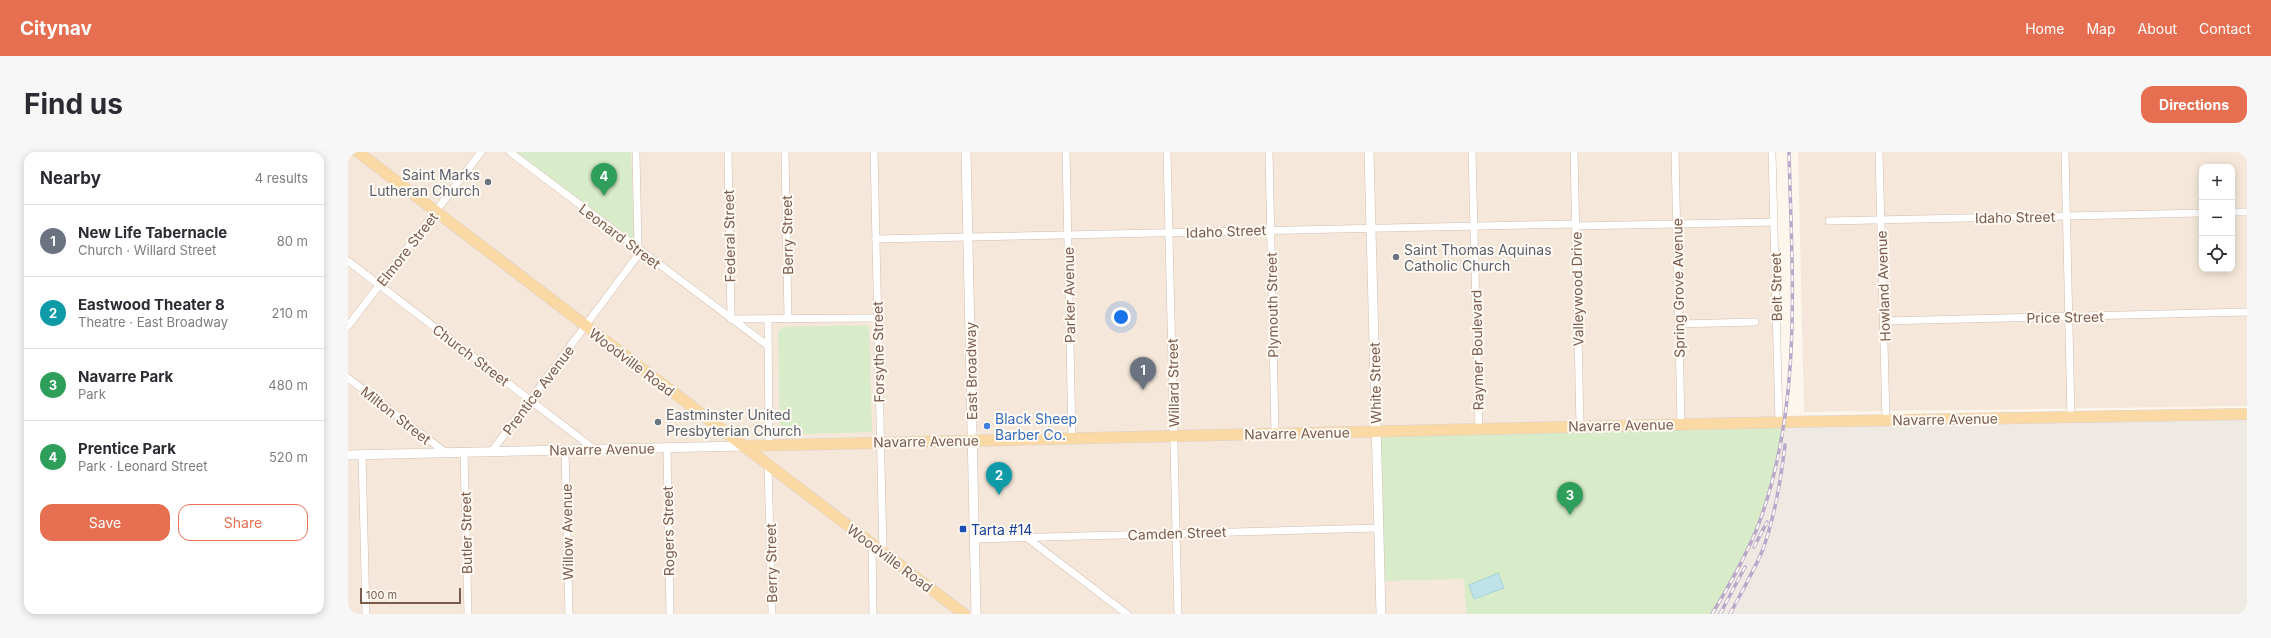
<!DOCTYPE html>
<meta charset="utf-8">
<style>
body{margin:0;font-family:Inter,sans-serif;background:#f7f7f7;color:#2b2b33}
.controls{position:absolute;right:12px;top:12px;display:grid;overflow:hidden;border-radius:8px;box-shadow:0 2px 10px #0003}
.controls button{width:36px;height:36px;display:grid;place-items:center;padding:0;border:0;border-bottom:1px solid #e1e1e2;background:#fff;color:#2b2b33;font:20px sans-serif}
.scale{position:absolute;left:12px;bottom:10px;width:101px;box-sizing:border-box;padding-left:4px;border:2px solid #7a5c4d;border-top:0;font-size:11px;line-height:14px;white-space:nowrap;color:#7a5c4d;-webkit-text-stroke:3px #fffaf3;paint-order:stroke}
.you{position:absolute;left:773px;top:165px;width:14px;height:14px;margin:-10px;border:3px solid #fff;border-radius:50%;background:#1a73e8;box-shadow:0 0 0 6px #1a73e833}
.badge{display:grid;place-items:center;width:26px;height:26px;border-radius:50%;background:#e76f51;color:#fff;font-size:13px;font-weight:700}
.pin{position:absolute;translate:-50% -33px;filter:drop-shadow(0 1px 2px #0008)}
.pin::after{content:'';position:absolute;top:21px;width:14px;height:12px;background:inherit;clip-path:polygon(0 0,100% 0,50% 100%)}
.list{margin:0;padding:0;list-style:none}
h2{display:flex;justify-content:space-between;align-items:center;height:52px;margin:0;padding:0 16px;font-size:17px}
h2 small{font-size:13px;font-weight:400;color:#7c7c81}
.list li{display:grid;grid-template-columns:26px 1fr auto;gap:12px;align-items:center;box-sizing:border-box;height:72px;padding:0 16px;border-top:1px solid #e1e1e2}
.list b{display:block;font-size:15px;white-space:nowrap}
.list p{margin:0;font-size:13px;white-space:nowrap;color:#7c7c81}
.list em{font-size:13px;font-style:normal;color:#7c7c81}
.actions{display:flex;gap:8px;padding:12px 16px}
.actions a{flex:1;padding:9px 0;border:1px solid #e76f51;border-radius:12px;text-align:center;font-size:14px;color:#e76f51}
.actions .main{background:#e76f51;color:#fff}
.icon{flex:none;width:22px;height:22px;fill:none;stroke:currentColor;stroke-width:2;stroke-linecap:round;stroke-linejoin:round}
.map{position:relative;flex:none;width:1899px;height:462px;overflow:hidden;border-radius:12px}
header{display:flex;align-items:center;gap:24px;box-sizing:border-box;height:56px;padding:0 20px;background:#e76f51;color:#fff}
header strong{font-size:19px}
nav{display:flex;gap:22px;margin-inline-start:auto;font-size:14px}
.intro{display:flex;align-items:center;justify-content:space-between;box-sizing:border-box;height:96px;padding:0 24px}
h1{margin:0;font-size:28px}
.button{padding:10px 18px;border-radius:12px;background:#e76f51;color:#fff;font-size:14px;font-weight:700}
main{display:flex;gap:24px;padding:0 24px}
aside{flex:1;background:#fff;border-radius:12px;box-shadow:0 2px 10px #0003}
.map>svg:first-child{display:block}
</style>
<header>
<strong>Citynav</strong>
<nav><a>Home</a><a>Map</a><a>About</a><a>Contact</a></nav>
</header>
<div class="intro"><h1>Find us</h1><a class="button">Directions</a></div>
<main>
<aside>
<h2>Nearby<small>4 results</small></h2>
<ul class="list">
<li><span class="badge" style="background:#6b7280">1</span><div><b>New Life Tabernacle</b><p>Church · Willard Street</p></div><em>80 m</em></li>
<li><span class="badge" style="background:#0f9aa8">2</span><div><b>Eastwood Theater 8</b><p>Theatre · East Broadway</p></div><em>210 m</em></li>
<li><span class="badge" style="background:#2e9e5b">3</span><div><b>Navarre Park</b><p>Park</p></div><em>480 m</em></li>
<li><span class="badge" style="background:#2e9e5b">4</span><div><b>Prentice Park</b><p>Park · Leonard Street</p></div><em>520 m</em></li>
</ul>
<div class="actions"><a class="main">Save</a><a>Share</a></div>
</aside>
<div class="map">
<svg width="1899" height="462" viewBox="0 0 1899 462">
<rect width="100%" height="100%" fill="#fdf6ec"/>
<g fill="#f5e8da" fill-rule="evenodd">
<path d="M0 0H1427L1431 270 1116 427 1118 462H0Z"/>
<path d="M1450 0H1899V254L1456 260ZM1854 15H1884V117H1854Z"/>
</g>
<path fill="#efe9e4" d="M1899 262V462H1361L1418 351 1436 270Z"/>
<g fill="#d8ecc9">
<path d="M168 0H283L286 88Z"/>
<path d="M521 173 524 280 434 283 432 280 430 180 436 175Z"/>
<path d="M1436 270C1429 305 1422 340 1410 373 1398 404 1380 433 1363 462H1118L1116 427 1033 429 1028 279Z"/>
</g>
<path fill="#bfe3e8" stroke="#a5d3da" d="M1150 421 1156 436 1126 447 1121 433Z"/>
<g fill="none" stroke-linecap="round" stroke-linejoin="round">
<g stroke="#d1beb0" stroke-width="8">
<g id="minor">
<path d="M162 0 420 194"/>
<path d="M288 0 290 97"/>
<path d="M380 0 383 167"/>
<path d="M437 0 440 167"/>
<path d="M526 0 535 400"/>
<path d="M718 0 724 286"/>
<path d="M819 0 830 462"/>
<path d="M921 0 927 281"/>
<path d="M1124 0 1131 277"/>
<path d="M1226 0 1232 274"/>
<path d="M1327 0 1333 272"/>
<path d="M1424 0 1431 270"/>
<path d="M1531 0 1538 268"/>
<path d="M1717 0 1723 265"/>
<path d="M1884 60H1899"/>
<path d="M1481 69 1854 61"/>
<path d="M1228 74 1426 70"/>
<path d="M528 87 1228 72"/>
<path d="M0 109 246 297"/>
<path d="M384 167 529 166"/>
<path d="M420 167 421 293"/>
<path d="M1536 169 1899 160"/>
<path d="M1331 172 1407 170"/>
<path d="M0 174 133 0"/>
<path d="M0 226 97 300"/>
<path d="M319 295 322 462"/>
<path d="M217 298 221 462"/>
<path d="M144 299 293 99"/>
<path d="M116 300 120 462"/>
<path d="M14 302 18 462"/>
<path d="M420 313 424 462"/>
<path d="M678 385 779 462"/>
<path d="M626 387 1031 376"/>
<path d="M524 392 525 462"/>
</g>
</g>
<g stroke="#d1beb0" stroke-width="10">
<g id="tertiary">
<path d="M618 0 628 462"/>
<path d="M1021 0 1033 462"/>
<path d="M0 303 395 294"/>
</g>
</g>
<g stroke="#dad1cd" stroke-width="12">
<g id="primary">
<path d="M10 0 616 462"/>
<path d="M395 294 1440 270 1899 262"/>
</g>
</g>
<use href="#minor" stroke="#fff" stroke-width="7"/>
<use href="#tertiary" stroke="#fff" stroke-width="9"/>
<use href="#primary" stroke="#fbd9a5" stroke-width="11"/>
<g stroke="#b9a8c9" stroke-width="3.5">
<g id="rail">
<path d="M1406 395 1419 370"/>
<path d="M1364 462C1381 434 1398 404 1410 374 1455 254 1444 125 1441 0"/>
<path d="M1372 462 1397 415"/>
<path d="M1382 462C1393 441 1406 419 1415 397 1427 364 1433 327 1437 293"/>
</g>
</g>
<use href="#rail" stroke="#fffaf3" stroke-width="2" stroke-dasharray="6" stroke-linecap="butt"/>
</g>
<g fill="#6b7280" stroke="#fffaf3" stroke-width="1.5">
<circle cx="140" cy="30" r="4"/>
<circle cx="1048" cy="105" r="4"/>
<circle cx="310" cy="270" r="4"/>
</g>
<circle fill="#3f7fe0" stroke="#fffaf3" stroke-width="1.5" cx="639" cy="274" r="4"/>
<rect fill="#1a4fb4" stroke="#fffaf3" stroke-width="1.5" x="611" y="373" width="8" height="8" rx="2"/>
<g text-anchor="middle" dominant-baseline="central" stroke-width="4" stroke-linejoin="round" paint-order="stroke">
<g font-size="14" fill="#5b616d" stroke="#fffaf3" text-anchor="start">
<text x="132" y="22" text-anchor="end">Saint Marks<tspan x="132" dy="16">Lutheran Church</tspan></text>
<text x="1056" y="97">Saint Thomas Aquinas<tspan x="1056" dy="16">Catholic Church</tspan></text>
<text x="318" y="262">Eastminster United<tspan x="318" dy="16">Presbyterian Church</tspan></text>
</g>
<g font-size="14" fill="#7a5c4d" stroke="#fffaf3">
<text transform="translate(1667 65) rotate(-1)">Idaho Street</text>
<text transform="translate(878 79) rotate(-2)">Idaho Street</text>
<text transform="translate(439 83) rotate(-91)">Berry Street</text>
<text transform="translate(272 84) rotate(37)">Leonard Street</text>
<text transform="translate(381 84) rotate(-91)">Federal Street</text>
<text transform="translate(59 97) rotate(-52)">Elmore Street</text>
<text transform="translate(1535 134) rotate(-92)">Howland Avenue</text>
<text transform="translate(1428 135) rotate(-91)">Belt Street</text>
<text transform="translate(1330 136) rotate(-91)">Spring Grove Avenue</text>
<text transform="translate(1229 137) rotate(-91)">Valleywood Drive</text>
<text transform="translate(721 143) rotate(-91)">Parker Avenue</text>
<text transform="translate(924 153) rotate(-91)">Plymouth Street</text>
<text transform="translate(1717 165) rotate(-1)">Price Street</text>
<text transform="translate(1129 198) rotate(-91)">Raymer Boulevard</text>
<text transform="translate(530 200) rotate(-91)">Forsythe Street</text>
<text transform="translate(123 203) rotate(37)">Church Street</text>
<text transform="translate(284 210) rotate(37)">Woodville Road</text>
<text transform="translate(623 219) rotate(-91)">East Broadway</text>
<text transform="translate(825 231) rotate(-91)">Willard Street</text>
<text transform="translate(1027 231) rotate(-91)">White Street</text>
<text transform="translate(190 238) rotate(-53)">Prentice Avenue</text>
<text transform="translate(48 263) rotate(38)">Milton Street</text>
<text transform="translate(1597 267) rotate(-1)">Navarre Avenue</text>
<text transform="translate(1273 273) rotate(-1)">Navarre Avenue</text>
<text transform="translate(949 281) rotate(-1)">Navarre Avenue</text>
<text transform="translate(578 289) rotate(-1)">Navarre Avenue</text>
<text transform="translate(254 297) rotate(-1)">Navarre Avenue</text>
<text transform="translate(320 379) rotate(-91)">Rogers Street</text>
<text transform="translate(219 380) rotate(-91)">Willow Avenue</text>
<text transform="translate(118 381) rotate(-91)">Butler Street</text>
<text transform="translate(829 381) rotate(-2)">Camden Street</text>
<text transform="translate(542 406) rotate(37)">Woodville Road</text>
<text transform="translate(423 411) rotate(-91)">Berry Street</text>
</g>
<g font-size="14" fill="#366cbe" stroke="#fffaf3" text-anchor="start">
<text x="647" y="266">Black Sheep<tspan x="647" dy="16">Barber Co.</tspan></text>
</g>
<g font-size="14" fill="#164399" stroke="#fffaf3" text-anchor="start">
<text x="623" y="377">Tarta #14</text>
</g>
</g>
</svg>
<div class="controls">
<button>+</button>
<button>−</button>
<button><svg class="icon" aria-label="locate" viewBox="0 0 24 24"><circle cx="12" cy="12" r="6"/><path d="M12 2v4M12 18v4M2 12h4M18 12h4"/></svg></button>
</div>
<div class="scale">100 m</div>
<div class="you"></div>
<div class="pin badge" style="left:795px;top:238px;background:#6b7280">1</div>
<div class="pin badge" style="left:651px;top:343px;background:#0f9aa8">2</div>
<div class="pin badge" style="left:1222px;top:363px;background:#2e9e5b">3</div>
<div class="pin badge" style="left:256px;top:44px;background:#2e9e5b">4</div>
</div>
</main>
